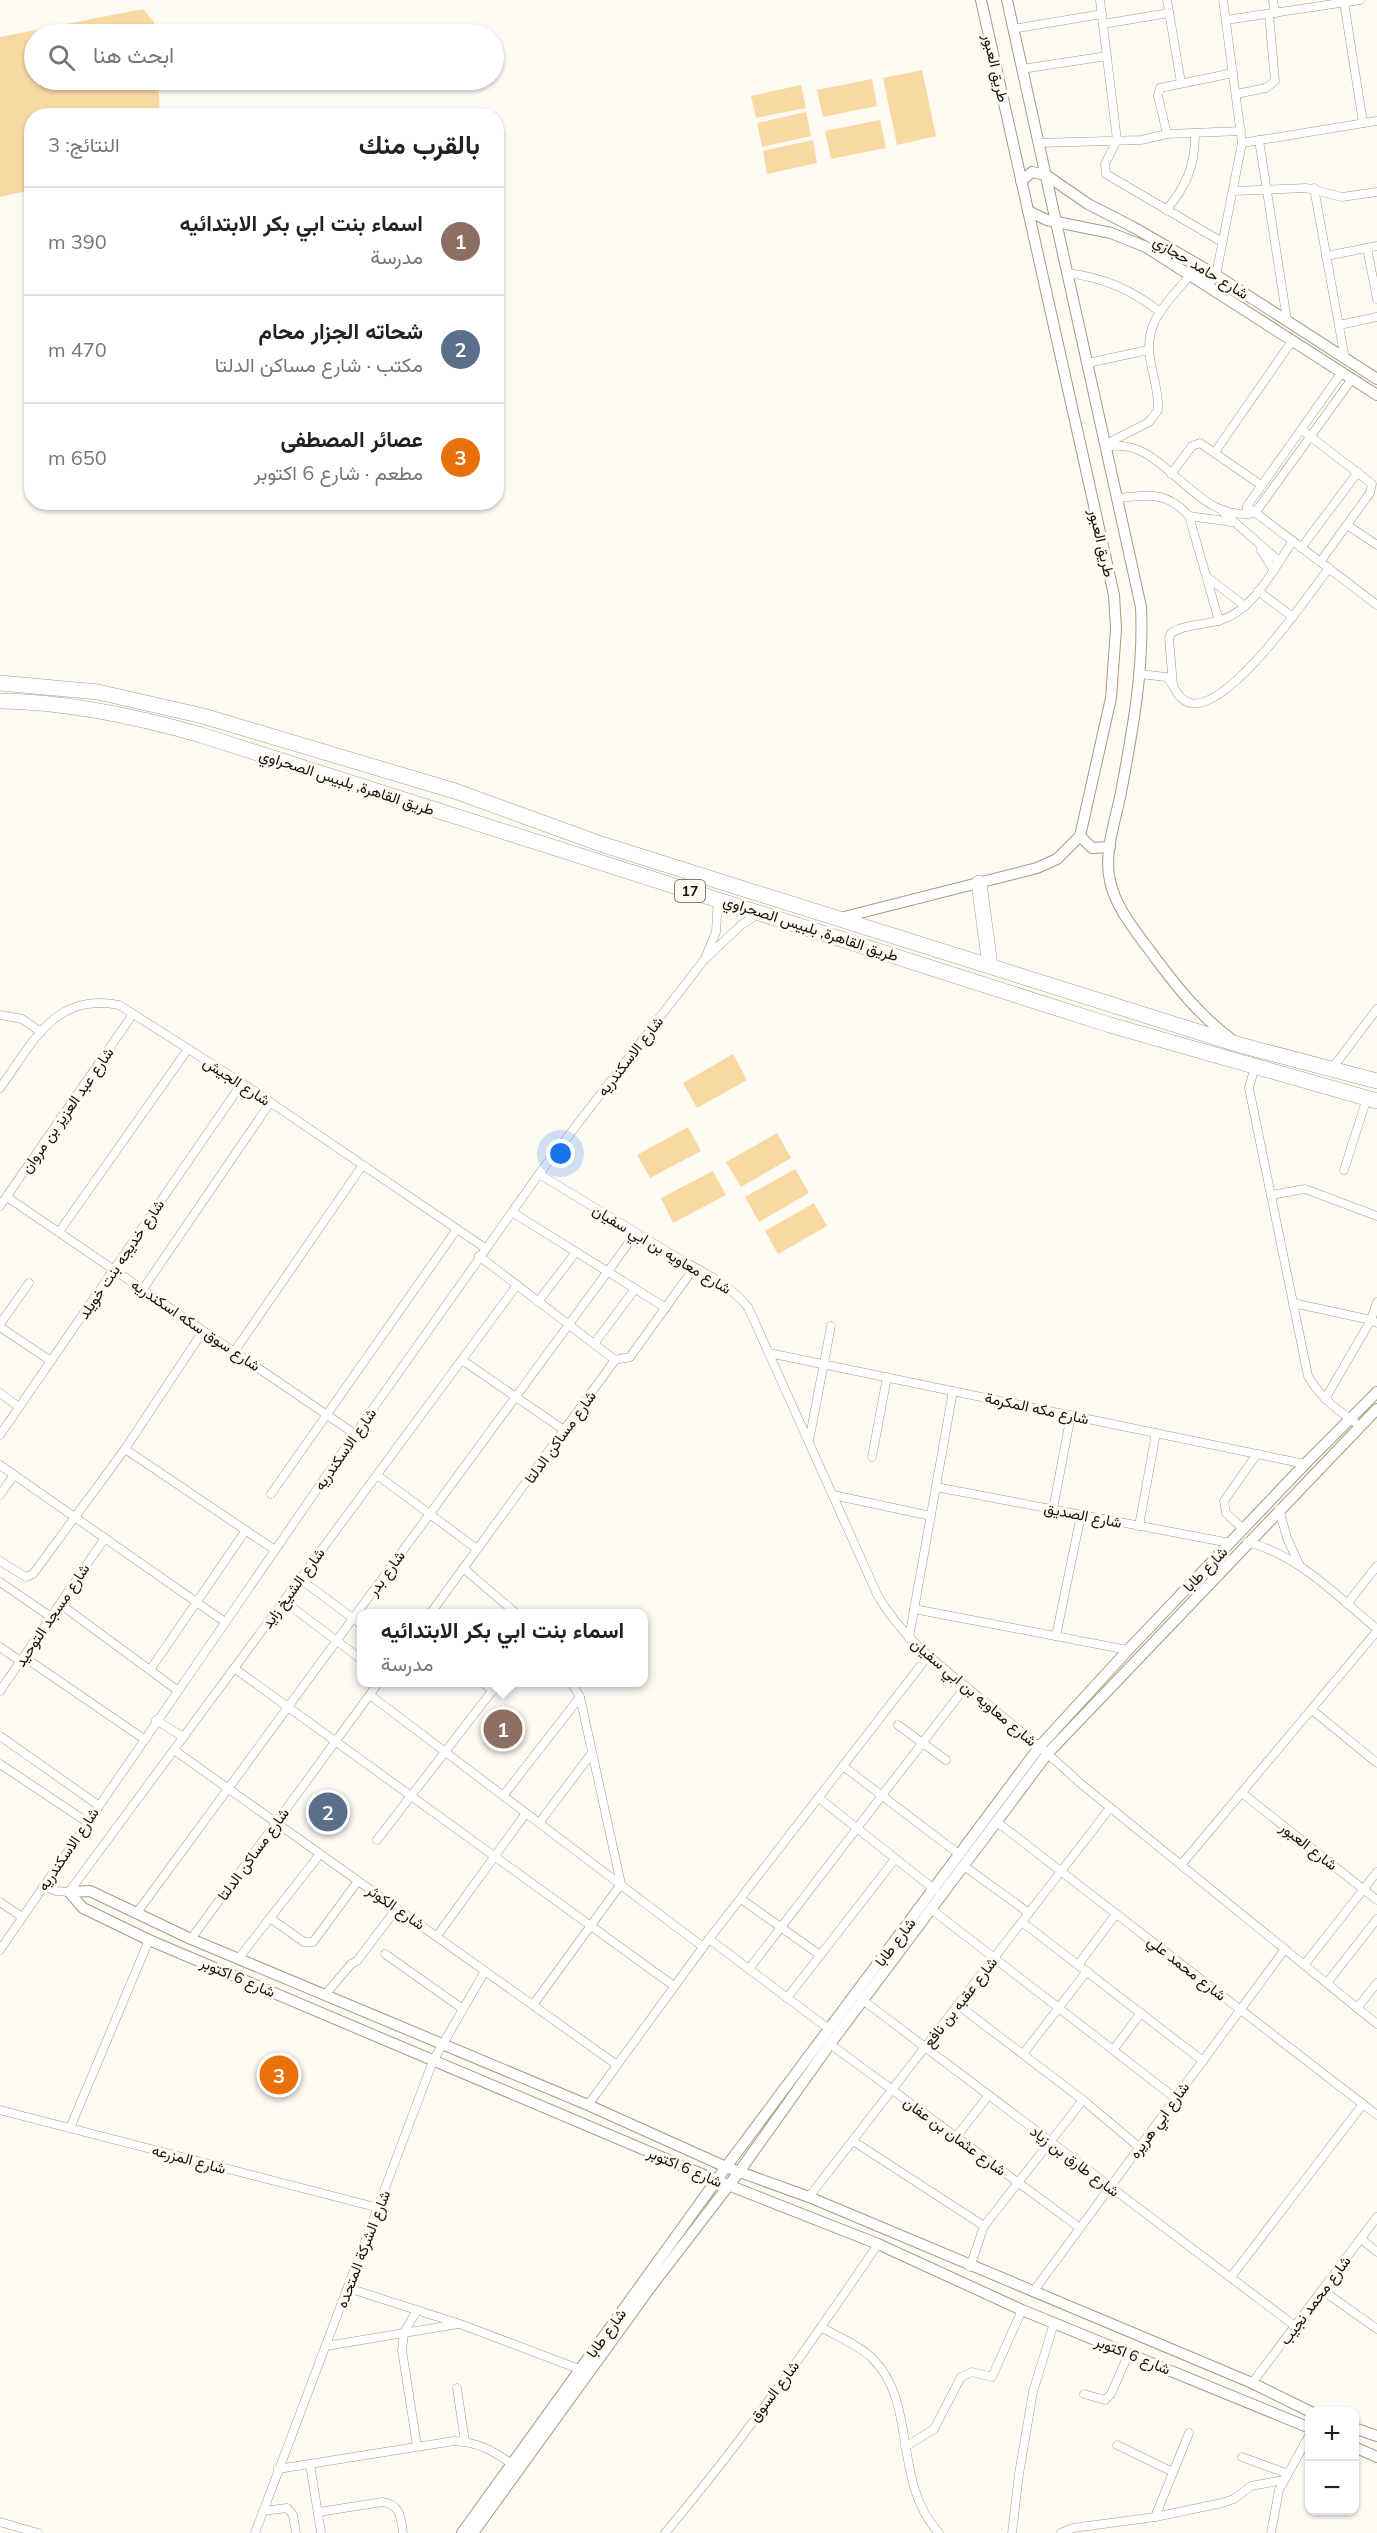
<!DOCTYPE html>
<html lang="ar">
<meta charset="utf-8">
<style>
body{margin:0;font-family:Mulish,Vazirmatn,sans-serif;background:#f6f6f6;color:#222;direction:rtl}
.controls{position:absolute;right:18px;bottom:18px;display:grid;overflow:hidden;border-radius:12px;box-shadow:0 2px 4px #0004}
.controls button{width:54px;height:54px;display:grid;place-items:center;padding:0;border:0;border-bottom:2px solid #e0e0e0;background:#fff;color:#222;font:30px sans-serif}
.you{position:absolute;left:561px;top:1154px;width:21px;height:21px;margin:-15px;border:4px solid #fff;border-radius:50%;background:#1a73e8;box-shadow:0 0 0 9px #1a73e833}
.badge{display:grid;place-items:center;width:39px;height:39px;border-radius:50%;background:#2563eb;color:#fff;font-size:20px;font-weight:700}
.pin{position:absolute;translate:-50% -50%;border:3px solid #fff;box-shadow:0 2px 6px #0006}
.popup{position:absolute;left:357px;top:1609px;width:291px;height:78px;box-sizing:border-box;display:grid;place-content:center;border-radius:12px;background:#fff;filter:drop-shadow(0 2px 4px #0005);font-size:20px;white-space:nowrap;color:#767676}
.popup b{font-size:22px;color:#222}
.popup::after{content:'';position:absolute;left:50%;top:100%;margin-left:-12px;border:12px solid transparent;border-top-color:#fff}
.list{margin:0;padding:0;list-style:none}
h2{display:flex;justify-content:space-between;align-items:center;height:78px;margin:0;padding:0 24px;font-size:26px}
h2 small{font-size:20px;font-weight:400;color:#767676}
.list li{display:grid;grid-template-columns:39px 1fr auto;gap:18px;align-items:center;box-sizing:border-box;height:108px;padding:0 24px;border-top:2px solid #e0e0e0}
.list b{display:block;font-size:22px;white-space:nowrap}
.list p{margin:0;font-size:20px;white-space:nowrap;color:#767676}
.list em{font-size:20px;font-style:normal;color:#767676}
.icon{flex:none;width:33px;height:33px;fill:none;stroke:currentColor;stroke-width:2;stroke-linecap:round;stroke-linejoin:round}
.map{position:relative;flex:none;width:1377px;height:2533px;overflow:hidden;direction:ltr}
.search{position:absolute;background:#fff;box-shadow:0 2px 4px #0004;left:24px;top:24px;width:480px;height:66px;display:flex;align-items:center;gap:15px;box-sizing:border-box;padding:0 21px;border-radius:33px;color:#767676;font-size:22px}
.panel{position:absolute;background:#fff;box-shadow:0 2px 4px #0004;left:24px;top:108px;width:480px;height:402px;border-radius:24px;direction:rtl}
.map>svg:first-child{display:block}
</style>
<div class="map">
<svg width="1377" height="2533" viewBox="0 0 1377 2533">
<rect width="100%" height="100%" fill="#fdfaf4"/>
<g fill="#f8d9a2">
<path d="M143 9 154 22 155 34H34V80H158L160 115 32 116 31 190 0 197V37Z"/>
<path d="M922 70 936 136 897 145 883 78Z"/>
<path d="M872 79 877 106 823 117 817 90Z"/>
<path d="M801 85 806 108 756 118 751 96Z"/>
<path d="M806 112 811 136 762 147 757 123Z"/>
<path d="M880 120 886 148 831 159 825 131Z"/>
<path d="M813 140 817 163 767 174 763 151Z"/>
<path d="M733 1054 747 1080 697 1108 683 1083Z"/>
<path d="M688 1127 701 1151 650 1178 637 1155Z"/>
<path d="M777 1133 791 1158 741 1187 726 1162Z"/>
<path d="M795 1169 809 1193 759 1222 745 1197Z"/>
<path d="M713 1171 726 1195 673 1223 661 1198Z"/>
<path d="M814 1203 827 1226 778 1254 765 1231Z"/>
</g>
<g fill="none" stroke-linecap="round" stroke-linejoin="round">
<g stroke="#aa9a7f" stroke-width="9">
<g id="street">
<path d="M1100 0 1117 140 1105 164 1106 174 1222 242"/>
<path d="M1167 0 1181 83"/>
<path d="M1273 0 1275 13"/>
<path d="M1344 2 1363 123"/>
<path d="M1226 20 1360 0"/>
<path d="M1103 24 1169 13"/>
<path d="M1013 29 1102 14"/>
<path d="M1022 69 1107 56"/>
<path d="M1236 94 1266 88 1275 81 1269 14"/>
<path d="M1167 134 1158 96 1160 88 1233 73"/>
<path d="M1259 140 1287 320"/>
<path d="M1039 143 1141 140 1167 134 1241 131"/>
<path d="M1242 143 1377 121"/>
<path d="M1314 188 1345 359"/>
<path d="M1233 191 1306 188 1342 197 1377 192"/>
<path d="M1166 210C1187 186 1195 165 1195 134"/>
<path d="M1367 248 1377 299"/>
<path d="M1326 256 1377 246"/>
<path d="M1068 273C1104 278 1131 289 1160 312"/>
<path d="M1208 286 1216 275 1242 143 1223 0"/>
<path d="M1339 325 1377 317"/>
<path d="M1088 363 1148 350"/>
<path d="M1302 430 1372 484 1370 493 1320 562"/>
<path d="M1106 444 1149 422 1158 410C1159 395 1154 379 1151 364 1142 322 1166 305 1190 275"/>
<path d="M1107 447C1164 434 1193 525 1255 513L1352 379"/>
<path d="M1215 452 1292 341"/>
<path d="M1171 474 1192 446 1200 443 1261 485"/>
<path d="M1118 498C1150 495 1166 491 1189 516L1219 621"/>
<path d="M1252 510 1377 605"/>
<path d="M1223 512 1279 561"/>
<path d="M1247 514V506L1342 372"/>
<path d="M1189 516 1232 522"/>
<path d="M1347 525 1377 545"/>
<path d="M1301 548 1358 472"/>
<path d="M1261 550 1273 569"/>
<path d="M1207 577 1245 606"/>
<path d="M1258 591 1293 617"/>
<path d="M1140 674 1166 677C1175 685 1177 700 1190 703 1229 712 1307 597 1329 568"/>
<path d="M1173 685 1169 638 1171 633C1184 624 1206 625 1221 620 1254 610 1274 568 1293 541"/>
<path d="M706 956 716 932 718 899"/>
<path d="M0 1015 22 1019 41 1032"/>
<path d="M1255 1066 1249 1088 1308 1376C1320 1398 1340 1412 1360 1426"/>
<path d="M1331 1070 1377 1009"/>
<path d="M0 1088C33 1043 54 992 119 1005L242 1083 485 1248"/>
<path d="M1344 1170 1367 1098"/>
<path d="M539 1174C583 1201 628 1228 673 1255 700 1271 727 1282 748 1307L877 1594C900 1636 938 1664 975 1694 1011 1723 1046 1751 1080 1783L1377 2024"/>
<path d="M1271 1195 1305 1189 1377 1216"/>
<path d="M7 1197 355 1434"/>
<path d="M0 1206 133 1014"/>
<path d="M512 1212 666 1308"/>
<path d="M59 1232 188 1049"/>
<path d="M479 1256 615 1360"/>
<path d="M143 1289 270 1103"/>
<path d="M538 1302 576 1252"/>
<path d="M1293 1303 1371 1320 1377 1323"/>
<path d="M0 1324 29 1283"/>
<path d="M0 1327 51 1361"/>
<path d="M594 1344 635 1289"/>
<path d="M234 1352 362 1166"/>
<path d="M769 1353 1305 1464"/>
<path d="M462 1360 564 1430"/>
<path d="M0 1393 19 1407"/>
<path d="M1325 1399 1371 1320 1377 1302"/>
<path d="M0 1435 242 1083"/>
<path d="M809 1441 831 1326"/>
<path d="M125 1449 275 1550"/>
<path d="M872 1457 887 1377"/>
<path d="M0 1465 225 1622"/>
<path d="M377 1475 477 1549"/>
<path d="M936 1487 1230 1543"/>
<path d="M271 1494 457 1229"/>
<path d="M0 1495 14 1475"/>
<path d="M833 1495 931 1516"/>
<path d="M1053 1509 1071 1415"/>
<path d="M1279 1509 1287 1538 1299 1564"/>
<path d="M1139 1526 1156 1433"/>
<path d="M1243 1529 1226 1513 1224 1501 1257 1454"/>
<path d="M1247 1542C1299 1555 1337 1596 1377 1629"/>
<path d="M0 1561 26 1577 33 1574 125 1449 203 1331"/>
<path d="M463 1568 517 1614"/>
<path d="M300 1579 362 1625"/>
<path d="M0 1582 51 1617"/>
<path d="M284 1601 362 1660"/>
<path d="M60 1604 177 1690"/>
<path d="M1347 1604 1377 1566"/>
<path d="M914 1609 1128 1650"/>
<path d="M430 1614 615 1360 630 1357 694 1268"/>
<path d="M1056 1636 1081 1515"/>
<path d="M909 1638 953 1391"/>
<path d="M0 1647 20 1661"/>
<path d="M24 1657 144 1739"/>
<path d="M234 1668 674 1986"/>
<path d="M150 1670 246 1530"/>
<path d="M482 1682 493 1691"/>
<path d="M0 1691 105 1538"/>
<path d="M370 1695 703 1947"/>
<path d="M1312 1710 1377 1763"/>
<path d="M156 1720 183 1737"/>
<path d="M898 1725 946 1760"/>
<path d="M0 1736 98 1805"/>
<path d="M174 1750 617 2065"/>
<path d="M0 1764 87 1822"/>
<path d="M843 1766 960 1855"/>
<path d="M1242 1793 1377 1900"/>
<path d="M503 1796 580 1697"/>
<path d="M819 1798 935 1890"/>
<path d="M997 1822 1377 2115"/>
<path d="M539 1823 592 1753"/>
<path d="M377 1840 499 1682"/>
<path d="M1181 1865 1377 1631"/>
<path d="M964 1866 1029 1913"/>
<path d="M43 1886 56 1891 69 1892 517 1285"/>
<path d="M741 1899 820 1955"/>
<path d="M0 1902 22 1917"/>
<path d="M931 1909 1175 2098"/>
<path d="M136 1914 636 1233"/>
<path d="M270 1918 304 1942H313L358 1881"/>
<path d="M1022 1922 1203 2061"/>
<path d="M437 1936 526 1813"/>
<path d="M191 1939 379 1682"/>
<path d="M709 1939 829 2029"/>
<path d="M0 1950 355 1434 539 1174 704 960 741 925 760 913"/>
<path d="M385 1954 463 2009"/>
<path d="M238 1959 320 1854"/>
<path d="M1078 1965 1116 1914"/>
<path d="M1304 1965 1377 1872"/>
<path d="M749 1969 966 1686"/>
<path d="M1327 1983 1377 1919"/>
<path d="M325 1995 351 1964 357 1961 397 1908"/>
<path d="M787 1998 895 1859"/>
<path d="M860 1998 1295 2326"/>
<path d="M533 2005 621 1884 580 1697 571 1682"/>
<path d="M958 2005 1083 2100 1139 2147"/>
<path d="M1357 2008 1377 1983"/>
<path d="M830 2044 1080 2228"/>
<path d="M1113 2050 1141 2013"/>
<path d="M1023 2054 1087 1971"/>
<path d="M588 2105 709 1939 928 1656"/>
<path d="M0 2110 379 2208"/>
<path d="M70 2128 149 1940"/>
<path d="M956 2137 989 2095"/>
<path d="M853 2141 984 2226"/>
<path d="M809 2197 1110 1808"/>
<path d="M1361 2239 1377 2252"/>
<path d="M970 2267 984 2226 1083 2100"/>
<path d="M1231 2277 1363 2104"/>
<path d="M348 2288 460 2324 579 2369"/>
<path d="M1322 2290 1377 2329"/>
<path d="M1033 2292 1285 1949"/>
<path d="M417 2310 404 2333 402 2350 417 2446"/>
<path d="M821 2327C838 2337 859 2345 873 2359 918 2404 892 2482 939 2533"/>
<path d="M326 2346 458 2324"/>
<path d="M1252 2383 1377 2217"/>
<path d="M457 2388 465 2442"/>
<path d="M1084 2394 1105 2400 1111 2394 1129 2353"/>
<path d="M1117 2445 1173 2472"/>
<path d="M905 2447 934 2429 961 2377 972 2372 992 2377 1022 2310"/>
<path d="M1242 2457 1286 2473"/>
<path d="M310 2464 321 2533"/>
<path d="M278 2469 454 2441C478 2442 494 2451 513 2465"/>
<path d="M263 2511 287 2508 293 2515 296 2533"/>
<path d="M319 2512 382 2502C400 2504 401 2517 403 2533"/>
<path d="M1155 2517 1189 2433"/>
<path d="M0 2522 38 2533"/>
<path d="M255 2533 433 2061 485 1971"/>
<path d="M665 2533C742 2442 811 2343 878 2244"/>
<path d="M1012 2533 1019 2474 1033 2392 1054 2323"/>
<path d="M1061 2533 1073 2528 1155 2517 1222 2503 1234 2499 1251 2486 1283 2480"/>
<path d="M1271 2533 1279 2490 1310 2434"/>
</g>
</g>
<g stroke="#aa9a7f" stroke-width="12">
<g id="secondary">
<path d="M1007 0 1141 607C1144 668 1133 728 1122 787 1117 817 1103 851 1110 881 1116 910 1139 935 1156 959 1178 988 1200 1016 1230 1038"/>
<path d="M1021 181 1032 172 1046 175 1088 204 1133 227 1216 275 1377 379"/>
<path d="M1028 211 1047 220 1111 233 1146 247 1377 395"/>
<path d="M1080 836 1092 848 1110 847"/>
<path d="M840 918 1037 868 1057 859 1080 836 1111 698 1116 629 1114 595 981 0"/>
<path d="M1310 2428 1022 2310 878 2244 718 2181 149 1940 83 1908 69 1892 90 1891 191 1939 588 2105 726 2167 809 2197 1252 2383 1311 2412"/>
<path d="M1354 2428 1377 2436"/>
<path d="M1354 2447 1377 2457"/>
<path d="M462 2533 726 2167 1040 1746 1128 1650 1305 1464 1377 1392"/>
<path d="M473 2533 650 2288 739 2172 830 2044 1048 1753 1377 1409"/>
</g>
</g>
<g stroke="#aa9a7f" stroke-width="16">
<g id="highway">
<path d="M0 683 98 692 203 716 455 791 601 844 1240 1045 1377 1081"/>
<path d="M0 701C69 702 135 716 201 735L1110 1025 1377 1101"/>
<path d="M979 883 990 966"/>
</g>
</g>
<use href="#street" stroke="#fff" stroke-width="8"/>
<use href="#secondary" stroke="#fff" stroke-width="10"/>
<use href="#highway" stroke="#fff" stroke-width="15"/>
</g>
<g text-anchor="middle" dominant-baseline="central" stroke-width="6" stroke-linejoin="round" paint-order="stroke">
<rect fill="#fdfaf4" stroke="#5b574e" stroke-width="1.5" x="675" y="880" width="30" height="22" rx="4.5"/>
<g font-size="14" font-weight="bold" fill="#161107">
<text x="690" y="891">17</text>
</g>
<g font-size="15" fill="#161107" stroke="#fdfaf4">
<text transform="translate(996 68) rotate(77)">طريق العبور</text>
<text transform="translate(1201 267) rotate(31)">شارع حامد حجازي</text>
<text transform="translate(1102 543) rotate(77)">طريق العبور</text>
<text transform="translate(347 782) rotate(18)">طريق القاهرة, بلبيس الصحراوي</text>
<text transform="translate(811 928) rotate(18)">طريق القاهرة, بلبيس الصحراوي</text>
<text transform="translate(630 1056) rotate(-52)">شارع الاسكندريه</text>
<text transform="translate(237 1081) rotate(33)">شارع الجيش</text>
<text transform="translate(67 1110) rotate(-55)">شارع عبد العزيز بن مروان</text>
<text transform="translate(662 1249) rotate(31)">شارع معاويه بن ابي سفيان</text>
<text transform="translate(121 1259) rotate(-56)">شارع خديجه بنت خويلد</text>
<text transform="translate(196 1325) rotate(34)">شارع سوق سكه اسكندريه</text>
<text transform="translate(1037 1408) rotate(12)">شارع مكه المكرمة</text>
<text transform="translate(560 1437) rotate(-54)">شارع مساكن الدلتا</text>
<text transform="translate(345 1449) rotate(-55)">شارع الاسكندريه</text>
<text transform="translate(1083 1515) rotate(11)">شارع الصديق</text>
<text transform="translate(1205 1569) rotate(-46)">شارع طابا</text>
<text transform="translate(386 1573) rotate(-54)">شارع بدر</text>
<text transform="translate(293 1588) rotate(-54)">شارع الشيخ زايد</text>
<text transform="translate(52 1615) rotate(-56)">شارع مسجد التوحيد</text>
<text transform="translate(974 1692) rotate(40)">شارع معاويه بن ابي سفيان</text>
<text transform="translate(1309 1846) rotate(38)">شارع العبور</text>
<text transform="translate(68 1849) rotate(-56)">شارع الاسكندريه</text>
<text transform="translate(253 1854) rotate(-54)">شارع مساكن الدلتا</text>
<text transform="translate(396 1907) rotate(35)">شارع الكوثر</text>
<text transform="translate(895 1942) rotate(-53)">شارع طابا</text>
<text transform="translate(1187 1968) rotate(38)">شارع محمد علي</text>
<text transform="translate(238 1977) rotate(23)">شارع 6 اكتوبر</text>
<text transform="translate(960 2002) rotate(-52)">شارع عقبه بن نافع</text>
<text transform="translate(1159 2120) rotate(-54)">شارع ابي هريره</text>
<text transform="translate(955 2136) rotate(36)">شارع عثمان بن عفان</text>
<text transform="translate(189 2159) rotate(15)">شارع المزرعه</text>
<text transform="translate(1075 2161) rotate(37)">شارع طارق بن زياد</text>
<text transform="translate(685 2167) rotate(23)">شارع 6 اكتوبر</text>
<text transform="translate(363 2249) rotate(-69)">شارع الشركة المتحده</text>
<text transform="translate(1315 2300) rotate(-53)">شارع محمد نجيب</text>
<text transform="translate(606 2333) rotate(-54)">شارع طابا</text>
<text transform="translate(1133 2355) rotate(22)">شارع 6 اكتوبر</text>
<text transform="translate(774 2391) rotate(-53)">شارع السوق</text>
</g>
</g>
</svg>
<div class="controls">
<button>+</button>
<button>−</button>
</div>
<div class="you"></div>
<div class="pin badge" style="left:503px;top:1729px;background:#8d6e63">1</div>
<div class="popup"><b>اسماء بنت ابي بكر الابتدائيه</b>مدرسة</div>
<div class="pin badge" style="left:328px;top:1812px;background:#5c6f8a">2</div>
<div class="pin badge" style="left:279px;top:2075px;background:#e8710a">3</div>
<div class="search"><svg class="icon" aria-label="search" viewBox="0 0 24 24"><circle cx="10" cy="10" r="6"/><path d="M15 15l6 6"/></svg>ابحث هنا</div>
<section class="panel">
<h2>بالقرب منك<small>النتائج: 3</small></h2>
<ul class="list">
<li><span class="badge" style="background:#8d6e63">1</span><div><b>اسماء بنت ابي بكر الابتدائيه</b><p>مدرسة</p></div><em>390 m</em></li>
<li><span class="badge" style="background:#5c6f8a">2</span><div><b>شحاته الجزار محام</b><p>مكتب · شارع مساكن الدلتا</p></div><em>470 m</em></li>
<li><span class="badge" style="background:#e8710a">3</span><div><b>عصائر المصطفى</b><p>مطعم · شارع 6 اكتوبر</p></div><em>650 m</em></li>
</ul>
</section>
</div>
